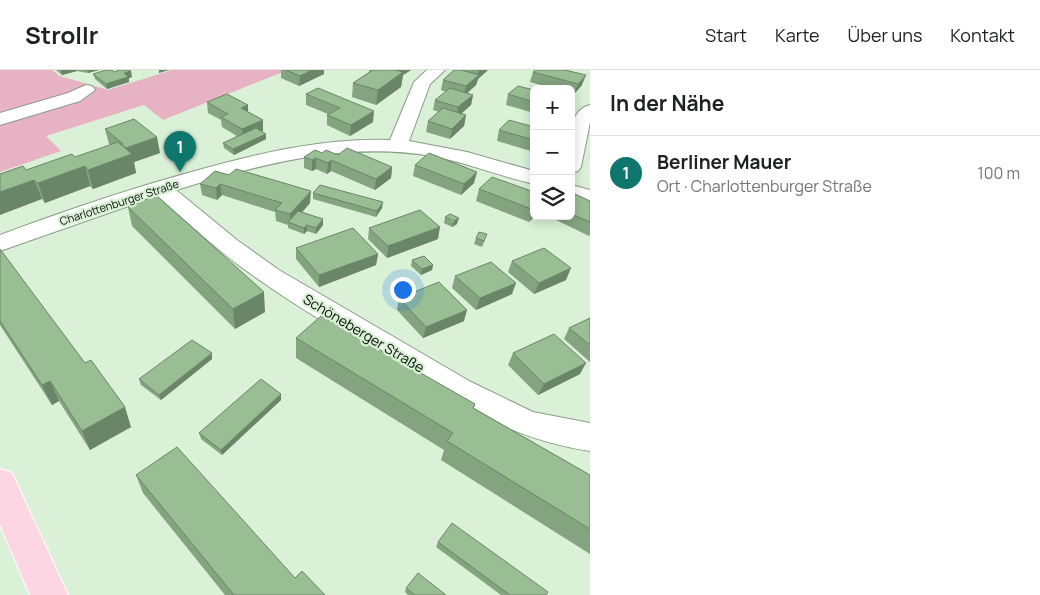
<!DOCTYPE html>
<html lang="de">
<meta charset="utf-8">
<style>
body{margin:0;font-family:Manrope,sans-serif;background:#f6f6f6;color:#202124}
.controls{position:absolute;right:15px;top:15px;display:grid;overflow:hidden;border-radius:8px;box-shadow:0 2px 12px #0003}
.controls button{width:45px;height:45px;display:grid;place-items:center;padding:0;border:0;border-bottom:1px solid #e0e0e0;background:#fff;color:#202124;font:25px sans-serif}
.you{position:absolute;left:402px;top:219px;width:18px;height:18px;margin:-12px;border:4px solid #fff;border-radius:50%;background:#1a73e8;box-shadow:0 0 0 8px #1a73e833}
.badge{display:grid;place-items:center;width:32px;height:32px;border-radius:50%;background:#0f766e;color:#fff;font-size:16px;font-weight:700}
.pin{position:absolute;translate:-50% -41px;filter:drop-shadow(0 1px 2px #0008)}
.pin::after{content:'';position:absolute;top:26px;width:18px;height:15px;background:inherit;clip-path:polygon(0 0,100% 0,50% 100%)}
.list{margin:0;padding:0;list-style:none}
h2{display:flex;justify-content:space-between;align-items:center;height:65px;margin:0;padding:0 20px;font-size:21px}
h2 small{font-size:16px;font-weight:400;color:#757577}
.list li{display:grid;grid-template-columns:32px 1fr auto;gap:15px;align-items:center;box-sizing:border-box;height:75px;padding:0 20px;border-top:1px solid #e0e0e0}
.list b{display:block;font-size:19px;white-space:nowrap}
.list p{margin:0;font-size:16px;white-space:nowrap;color:#757577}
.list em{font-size:16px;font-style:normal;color:#757577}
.icon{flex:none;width:28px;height:28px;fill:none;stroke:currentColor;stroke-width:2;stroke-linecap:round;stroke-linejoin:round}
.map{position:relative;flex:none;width:590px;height:525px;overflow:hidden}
header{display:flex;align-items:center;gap:30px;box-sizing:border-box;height:70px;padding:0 25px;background:#fff;border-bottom:1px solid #e0e0e0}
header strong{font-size:24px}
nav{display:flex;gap:28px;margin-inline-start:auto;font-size:18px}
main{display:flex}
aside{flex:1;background:#fff}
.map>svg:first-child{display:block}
</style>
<header>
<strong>Strollr</strong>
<nav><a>Start</a><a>Karte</a><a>Über uns</a><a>Kontakt</a></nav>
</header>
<main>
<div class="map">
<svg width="590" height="525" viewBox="0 0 590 525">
<rect width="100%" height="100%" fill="#daf0d7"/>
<path fill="#e8b2c5" d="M0 0H52L60 6 108 20 172 0H288L163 50 144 35 46 66 61 81 0 102Z"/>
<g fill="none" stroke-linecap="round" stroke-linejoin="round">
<g stroke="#899d87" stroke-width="2">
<g id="minor">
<path d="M427 0H445L430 14 409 71 467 82 534 101V114C499 106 466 92 431 86 344 71 259 95 176 120L237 170 279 200 471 312 533 342 590 353V381C509 369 453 331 384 289 337 260 289 232 244 199 213 177 186 150 157 126L0 181V165C64 141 129 119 195 101 259 83 323 68 390 70L414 12Z"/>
<path d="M86 15 92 16 95 20 80 31 0 55V43L68 23Z"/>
<path d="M590 35V52L581 97 578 101 571 103C571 82 564 41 590 35Z"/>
<path d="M571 115 590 120V134L571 128Z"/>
</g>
</g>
<g stroke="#fff" stroke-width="2">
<path id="major" d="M0 399 12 403 68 525H30L0 455Z"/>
</g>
<use href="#minor" fill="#fff" fill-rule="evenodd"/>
<use href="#major" fill="#fdd6e4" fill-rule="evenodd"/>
</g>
<g fill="#84a37f">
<path d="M56 0H99L88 3 77 1 62 5Z"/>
<path d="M281 0H324V4L299 16 281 8Z"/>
<path d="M369 0H411L403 5 401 17 376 35 352 27 353 13 369 2Z"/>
<path d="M454 0H488L478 9 476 15 467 23 473 25 471 35 461 44 466 45 464 56 450 69 426 62 428 51 439 42 433 40 435 30 446 22 441 20 443 10Z"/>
<path d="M535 0 582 15 574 24 571 23V19H555L530 12 533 2Z"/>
<path d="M114 2 132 7 129 8V12L107 19 95 9 93 4Z"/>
<path d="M534 20V43L506 35 508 24Z"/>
<path d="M306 24 373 52 350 66 327 55V45L328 44 306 35Z"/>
<path d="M207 32 248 42 263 61H262L266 69 234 85 224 78 223 73 237 66 222 57 221 50 208 43Z"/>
<path d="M534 57V82L497 71 499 60Z"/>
<path d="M105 59 160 83 134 92 136 103 93 119 90 116 45 133 42 129 26 100 75 87 110 75 109 74Z"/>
<path d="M322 83 338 85 392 97 391 108 375 120 331 101 327 104 316 99 312 101 304 98V87Z"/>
<path d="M415 95 474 113 461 125 413 106Z"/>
<path d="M229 105 310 133 302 142 323 149V155L316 164 307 161 304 164 288 158V155L276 151 275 142 222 125 217 130 202 125 200 114Z"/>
<path d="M479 119 534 122V146L529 152 476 131Z"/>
<path d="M313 123 382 138 376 147 313 129Z"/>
<path d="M571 127 590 131V164L589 166 554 149V146H571Z"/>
<path d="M128 137 265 242 235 259 132 156Z"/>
<path d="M445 147 457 154 452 157 444 153Z"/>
<path d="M369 158 438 169 387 188 368 169Z"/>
<path d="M476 168 485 170 482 177 474 174Z"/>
<path d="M296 178 378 184 376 195 319 217 296 189Z"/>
<path d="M0 179 131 357 90 380 59 331 52 335 0 255Z"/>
<path d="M412 190 433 195 432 200 421 205 411 196Z"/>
<path d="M512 191 566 210 534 224 508 202Z"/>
<path d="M455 206 512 224 476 240 452 218Z"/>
<path d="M399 228 464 251 423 268 397 240Z"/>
<path d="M590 248V292L564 269 569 258Z"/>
<path d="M296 268 475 334 474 338 590 405V484L441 390 444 380 296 288Z"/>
<path d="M513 283 580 304 538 325 508 295Z"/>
<path d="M212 289 161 330 141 315 139 309Z"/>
<path d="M281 324V330L222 385 201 369 199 363Z"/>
<path d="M136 405 295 508 325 525H225L143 423Z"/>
<path d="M438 472 546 525H501L436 477Z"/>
<path d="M406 518 446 525H408L405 522Z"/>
</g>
<g fill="#6b8568">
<path d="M61 0H77V1L62 5Z"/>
<path d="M88 0H99L88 3Z"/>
<path d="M159 0H169L159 3Z"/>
<path d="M312 0H324V4L299 16 300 6Z"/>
<path d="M393 0H411L403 5 401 17 376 35 378 20Z"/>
<path d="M479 0H488L478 9 476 15 463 27 466 16 477 6Z"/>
<path d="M131 1 132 7 129 8V12L107 19 106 14 124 3Z"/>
<path d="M586 5 582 15 574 24 578 14Z"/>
<path d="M473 25 471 35 456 48 458 37Z"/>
<path d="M248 35V46L241 38Z"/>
<path d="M374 41 373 52 350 66 351 55Z"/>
<path d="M466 45 464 56 450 69 452 59Z"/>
<path d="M263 50V61L243 70 242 59Z"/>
<path d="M266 64V69L234 85 233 79Z"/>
<path d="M157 67 160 83 134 92 136 103 93 119 88 100 124 79Z"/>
<path d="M316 88V99L312 101V90Z"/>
<path d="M331 90V101L327 104 328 93Z"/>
<path d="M85 96 90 116 45 133 38 113Z"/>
<path d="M392 97 391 108 375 120 376 109Z"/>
<path d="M477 102 474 113 461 125 464 114Z"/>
<path d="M34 110 42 129 0 145V122Z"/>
<path d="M220 114 222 125 217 130 216 118Z"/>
<path d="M311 121 310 133 292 154 290 153V144Z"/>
<path d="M383 132 382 138 376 147 377 141Z"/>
<path d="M534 140V146H535L529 152Z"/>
<path d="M459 148 457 154 452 157 454 151Z"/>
<path d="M323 149V155L316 164V158Z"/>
<path d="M307 155V161L304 164V158Z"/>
<path d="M440 157 438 169 387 188 388 176Z"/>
<path d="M378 184 376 195 319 217V205Z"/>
<path d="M433 195 432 200 421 205 422 199Z"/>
<path d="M571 198 566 210 534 224 539 213Z"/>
<path d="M516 213 512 224 476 240 480 228Z"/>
<path d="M264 222 265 242 235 259 233 239Z"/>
<path d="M467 240 464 251 423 268 426 257Z"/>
<path d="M212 283V289L161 330 159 325Z"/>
<path d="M586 293 580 304 538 325 544 314Z"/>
<path d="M50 311 59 331 52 335 42 315Z"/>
<path d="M281 324V330L222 385 221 380Z"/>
<path d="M125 337 131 357 90 380 82 361Z"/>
</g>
<g fill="#99be94" stroke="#6b8568">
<path d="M106 0H112L114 2 119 0H129L131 1 124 3 128 7 106 14 93 4Z"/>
<path d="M286 0H312L300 6Z"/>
<path d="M373 0H395L403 2 378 20 353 13Z"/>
<path d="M454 0H461L479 5 466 16 443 10Z"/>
<path d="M535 0H565L586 5 578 14 533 2Z"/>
<path d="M518 16 534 20V32L508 24Z"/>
<path d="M318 18 374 41 351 55 327 45 340 38 306 24Z"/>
<path d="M450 18 473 25 458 37 435 30Z"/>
<path d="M227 24 248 35 241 38 263 50 242 59 221 47 228 44 207 32Z"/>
<path d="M443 38 466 45 452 59 428 51Z"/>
<path d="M134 49 157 67 126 78 121 74H123L105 59Z"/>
<path d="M509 50 534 57V70L499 60Z"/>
<path d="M256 58 266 64 233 79 223 73Z"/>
<path d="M118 72 132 84 88 100 85 96 38 113 34 110 0 122V104L23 96 26 100 72 84 75 87Z"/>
<path d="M347 78 392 97 376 109 331 90 328 93 316 88 312 90 304 87 315 80 322 83 326 80 338 85Z"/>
<path d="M429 83 477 102 464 114 415 95Z"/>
<path d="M236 99 311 121 290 144 275 140 282 133 220 114 216 118 200 114 215 101 229 105Z"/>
<path d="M492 107 534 122V140L479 119Z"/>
<path d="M320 115 383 132 377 141 313 123Z"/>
<path d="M575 124 590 131V152L571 144V127Z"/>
<path d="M156 125 264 222 233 239 128 137Z"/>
<path d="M420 140 440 157 388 176 369 158Z"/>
<path d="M298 141 323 149 316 158 307 155 304 158 288 152Z"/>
<path d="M450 144 459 148 454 151 445 147Z"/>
<path d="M353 158 378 184 319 205 296 178Z"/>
<path d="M479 162 487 164 484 171 476 168Z"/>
<path d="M544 178 571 198 539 213 512 191Z"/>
<path d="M0 179 85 293 91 290 125 337 82 361 50 311 42 315 0 251Z"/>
<path d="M424 186 433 195 422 199 412 190Z"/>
<path d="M491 192 516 213 480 228 455 206Z"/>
<path d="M439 212 467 240 426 257 399 228Z"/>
<path d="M321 246 475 334 473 338 590 405V459L447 371 453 363 296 268Z"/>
<path d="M590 248V275L569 258Z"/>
<path d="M554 264 586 293 544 314 513 283Z"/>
<path d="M192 270 212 283 159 325 139 309Z"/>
<path d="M261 309 281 324 221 380 199 363Z"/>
<path d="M177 377 295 508 302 501 325 525H234L136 405Z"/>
<path d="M452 453 548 522 546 525H510L438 472Z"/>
<path d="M418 503 446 525H415L406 518Z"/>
</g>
<g text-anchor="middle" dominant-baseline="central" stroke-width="4.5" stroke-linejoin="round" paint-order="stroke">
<g font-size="11" fill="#070e07" stroke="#daf0d7">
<text transform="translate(119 132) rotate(-18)">Charlottenburger Straße</text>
</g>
<g font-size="14" fill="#070e07" stroke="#daf0d7">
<text transform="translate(364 263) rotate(31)">Schöneberger Straße</text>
</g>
</g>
</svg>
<div class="controls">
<button>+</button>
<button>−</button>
<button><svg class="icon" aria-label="layers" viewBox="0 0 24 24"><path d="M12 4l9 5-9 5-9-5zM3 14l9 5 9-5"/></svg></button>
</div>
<div class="you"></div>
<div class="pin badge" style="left:180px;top:102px">1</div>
</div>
<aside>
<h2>In der Nähe<small></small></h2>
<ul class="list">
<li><span class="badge">1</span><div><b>Berliner Mauer</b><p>Ort · Charlottenburger Straße</p></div><em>100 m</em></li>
</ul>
</aside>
</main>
